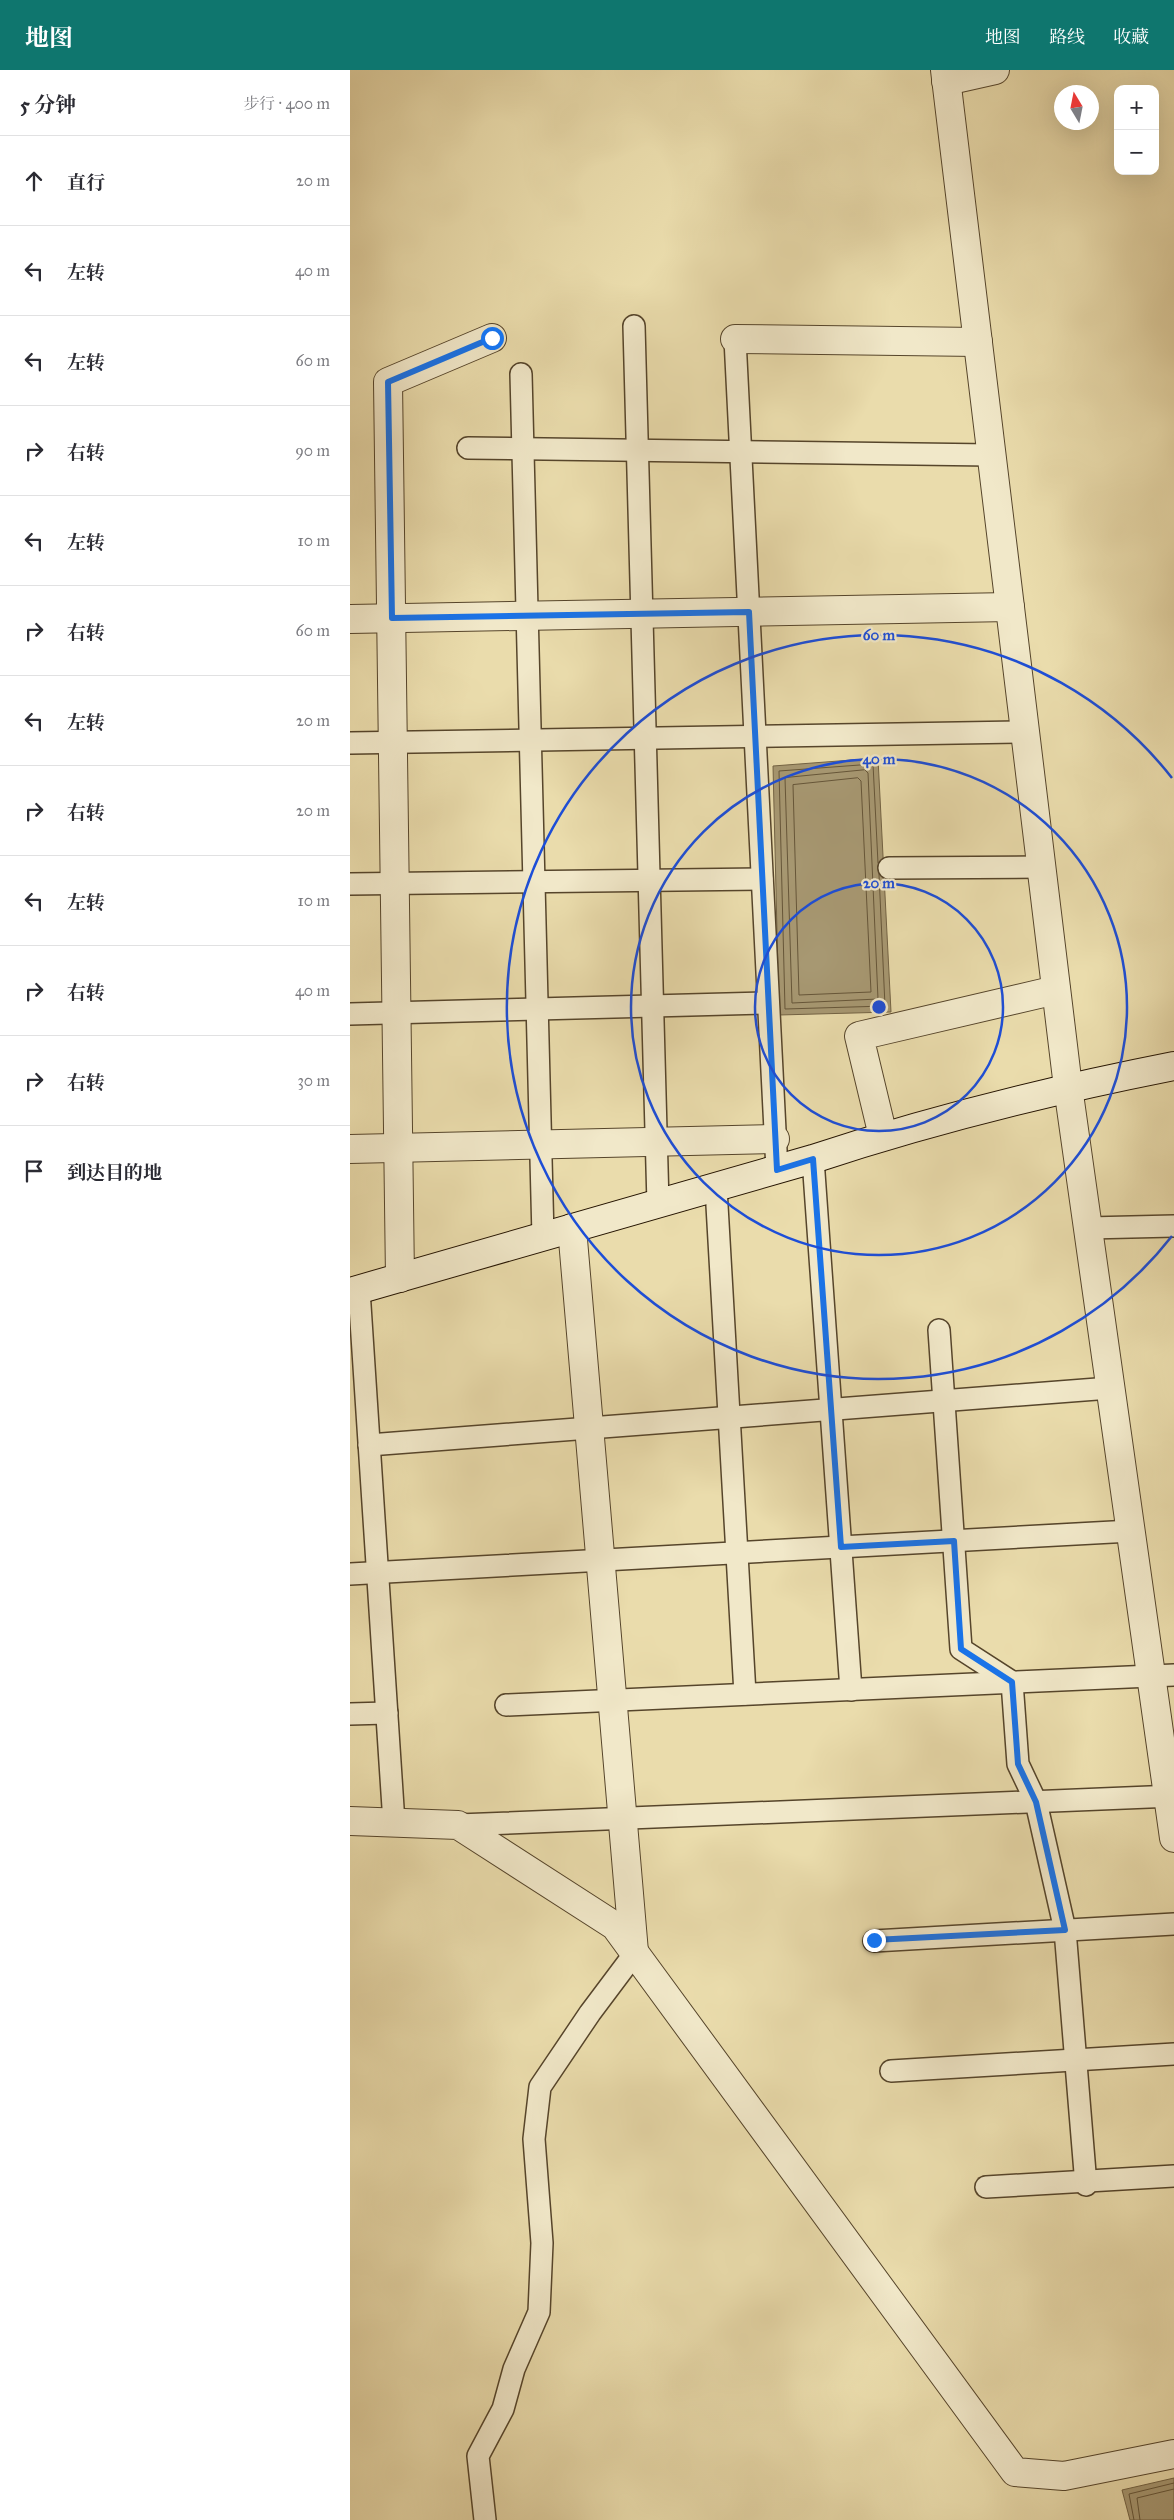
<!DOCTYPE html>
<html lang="zh">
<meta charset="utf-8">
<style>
body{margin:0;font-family:"IM FELL Great Primer","Noto Serif SC",serif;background:#f7f7f7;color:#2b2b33}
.controls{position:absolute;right:15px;top:15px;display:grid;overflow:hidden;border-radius:10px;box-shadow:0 5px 20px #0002}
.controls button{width:45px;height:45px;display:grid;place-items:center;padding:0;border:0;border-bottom:1px solid #e1e1e2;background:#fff;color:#2b2b33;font:25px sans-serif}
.compass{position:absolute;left:704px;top:15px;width:45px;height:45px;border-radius:50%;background:#fff;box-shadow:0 5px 20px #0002;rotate:350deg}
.stop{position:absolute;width:15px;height:15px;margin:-11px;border:4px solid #1a73e8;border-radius:50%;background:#fff}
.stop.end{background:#1a73e8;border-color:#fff;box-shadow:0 1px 5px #0008}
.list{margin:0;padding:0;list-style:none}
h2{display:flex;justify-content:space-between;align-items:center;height:65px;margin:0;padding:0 20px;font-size:21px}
h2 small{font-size:16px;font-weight:400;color:#7c7c81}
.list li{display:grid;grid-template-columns:32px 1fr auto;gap:15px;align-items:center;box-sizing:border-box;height:90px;padding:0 20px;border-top:1px solid #e1e1e2}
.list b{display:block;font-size:19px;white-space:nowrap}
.list em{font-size:16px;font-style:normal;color:#7c7c81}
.icon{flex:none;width:28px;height:28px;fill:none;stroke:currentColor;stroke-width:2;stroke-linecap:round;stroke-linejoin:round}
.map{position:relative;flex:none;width:824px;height:2450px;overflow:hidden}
header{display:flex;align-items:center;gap:30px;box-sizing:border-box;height:70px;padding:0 25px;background:#0f766e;color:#fff}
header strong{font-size:24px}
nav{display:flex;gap:28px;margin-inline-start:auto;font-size:18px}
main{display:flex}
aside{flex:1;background:#fff}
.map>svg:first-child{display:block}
</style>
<header>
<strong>地图</strong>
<nav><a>地图</a><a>路线</a><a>收藏</a></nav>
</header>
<main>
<aside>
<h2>5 分钟<small>步行 · 400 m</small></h2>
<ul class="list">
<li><svg class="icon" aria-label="ahead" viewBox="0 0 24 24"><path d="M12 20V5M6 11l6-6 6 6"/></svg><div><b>直行</b></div><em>20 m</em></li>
<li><svg class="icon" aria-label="left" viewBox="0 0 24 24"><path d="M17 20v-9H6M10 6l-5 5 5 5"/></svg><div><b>左转</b></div><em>40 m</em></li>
<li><svg class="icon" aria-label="left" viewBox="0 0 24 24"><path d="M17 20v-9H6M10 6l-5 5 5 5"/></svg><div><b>左转</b></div><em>60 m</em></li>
<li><svg class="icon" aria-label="right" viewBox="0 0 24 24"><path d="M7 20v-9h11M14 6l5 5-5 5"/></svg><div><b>右转</b></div><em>90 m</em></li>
<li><svg class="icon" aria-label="left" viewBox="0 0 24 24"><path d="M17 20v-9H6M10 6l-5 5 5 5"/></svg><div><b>左转</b></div><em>10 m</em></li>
<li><svg class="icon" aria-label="right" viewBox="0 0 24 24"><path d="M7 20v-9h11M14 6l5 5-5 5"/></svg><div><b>右转</b></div><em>60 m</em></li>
<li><svg class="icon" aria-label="left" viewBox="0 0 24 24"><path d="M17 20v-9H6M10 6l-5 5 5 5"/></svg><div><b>左转</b></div><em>20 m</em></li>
<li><svg class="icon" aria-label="right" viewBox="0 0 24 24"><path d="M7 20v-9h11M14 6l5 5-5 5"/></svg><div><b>右转</b></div><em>20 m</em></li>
<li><svg class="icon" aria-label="left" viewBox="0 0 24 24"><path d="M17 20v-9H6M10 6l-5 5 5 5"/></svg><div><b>左转</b></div><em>10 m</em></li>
<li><svg class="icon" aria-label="right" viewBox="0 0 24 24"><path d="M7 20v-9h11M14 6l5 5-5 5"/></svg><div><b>右转</b></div><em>40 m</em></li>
<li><svg class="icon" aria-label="right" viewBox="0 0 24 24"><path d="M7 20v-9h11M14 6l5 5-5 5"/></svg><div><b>右转</b></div><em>30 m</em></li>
<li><svg class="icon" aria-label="arrive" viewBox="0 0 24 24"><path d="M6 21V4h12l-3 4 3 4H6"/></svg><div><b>到达目的地</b></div></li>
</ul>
</aside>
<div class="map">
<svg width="824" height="2450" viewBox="0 0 824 2450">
<rect width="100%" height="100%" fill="#eadcac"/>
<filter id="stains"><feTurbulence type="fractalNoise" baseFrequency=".004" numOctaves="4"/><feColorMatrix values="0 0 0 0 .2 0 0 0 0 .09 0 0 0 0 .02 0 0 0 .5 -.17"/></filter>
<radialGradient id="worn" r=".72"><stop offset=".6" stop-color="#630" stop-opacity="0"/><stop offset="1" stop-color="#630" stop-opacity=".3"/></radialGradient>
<g fill="#a79872" stroke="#736344">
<path d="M528 688 541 942 429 945 423 696Z"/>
<path d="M824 2408V2450H780L772 2420Z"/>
</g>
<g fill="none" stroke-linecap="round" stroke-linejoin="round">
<g stroke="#665639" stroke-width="1">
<path d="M515 700 518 703 528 929 442 933 435 708Z"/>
<path d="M508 708 511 711 521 922 449 925 443 715Z"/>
<path d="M528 793 523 694 429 701 435 939 535 936 529 804"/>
<path d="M784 2450 779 2424 824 2413"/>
<path d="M790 2450 787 2428 824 2419"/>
</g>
<g stroke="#56452b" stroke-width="24">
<g id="lane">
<path d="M284 256 308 1134"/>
<path d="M385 269 427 1100"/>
<path d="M171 304 193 1167"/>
<path d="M118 378 641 385"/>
<path d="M0 673 675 662"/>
<path d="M539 798 691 797"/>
<path d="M0 814 412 809"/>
<path d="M0 944 418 933"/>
<path d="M463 1089 501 1620"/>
<path d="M366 1118 395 1624"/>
<path d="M738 1158 824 1156"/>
<path d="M9 1220 44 1753"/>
<path d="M589 1260 611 1579 662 1612 668 1694 686 1732 715 1860 736 2115"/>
<path d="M19 1375 760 1318"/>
<path d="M0 1504 781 1461"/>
<path d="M156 1635 824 1605"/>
<path d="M0 1644 37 1643"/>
<path d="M108 1755 824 1726"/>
<path d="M524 1871 824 1854"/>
<path d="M541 2001 824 1984"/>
<path d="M636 2117 824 2106"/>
<path d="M135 2450 128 2386 153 2339 164 2299 189 2242 192 2173 184 2069 190 2017 240 1943 285 1883"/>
</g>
</g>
<g stroke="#56452b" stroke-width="30">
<g id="street">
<path d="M595 0 718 1017 824 1768"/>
<path d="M596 11 645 0"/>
<path d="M385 269 628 272"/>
<path d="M0 549 660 537"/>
<path d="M533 1066 509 966 706 920"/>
<path d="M0 1079 425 1069"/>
<path d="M222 1158 284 1882"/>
<path d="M50 1208 38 312 142 268"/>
<path d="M0 1751 108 1755 265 1856 665 2402 714 2406 824 2384"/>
</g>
</g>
<g stroke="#241300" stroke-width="30">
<path id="secondary" d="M0 1222 463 1089C581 1050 702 1020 824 996"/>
</g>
<use href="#lane" stroke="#f1e8c9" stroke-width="21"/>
<use href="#street" stroke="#f1e8c9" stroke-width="28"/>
<use href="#secondary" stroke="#f1e8c9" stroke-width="28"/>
</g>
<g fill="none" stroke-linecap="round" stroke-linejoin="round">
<path stroke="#1a73e8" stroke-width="6" d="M142 268 38 312 42 548 399 542 427 1100 463 1089 491 1477 604 1471 611 1579 662 1612 668 1694 686 1732 715 1860 524 1870"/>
</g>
<g fill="none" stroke="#1d4ed8" stroke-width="2.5">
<circle cx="529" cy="937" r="124"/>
<circle cx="529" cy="937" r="248"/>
<path d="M822 1166A372 372 0 1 1 822 708"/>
</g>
<circle cx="529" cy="937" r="8" fill="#1d4ed8" stroke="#f1e8c9" stroke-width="2.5"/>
<g font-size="15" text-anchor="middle" font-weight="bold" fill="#1d4ed8" stroke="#f1e8c9" stroke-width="4.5" stroke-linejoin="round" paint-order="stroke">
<text x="529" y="570">60 m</text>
<text x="529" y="694">40 m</text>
<text x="529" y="818">20 m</text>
</g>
<rect width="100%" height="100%" filter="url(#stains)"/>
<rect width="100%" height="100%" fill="url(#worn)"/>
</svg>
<div class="controls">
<button>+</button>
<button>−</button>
</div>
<svg class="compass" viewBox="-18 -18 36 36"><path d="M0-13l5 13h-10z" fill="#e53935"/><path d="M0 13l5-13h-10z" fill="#7c7c81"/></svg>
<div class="stop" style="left:142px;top:268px"></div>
<div class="stop end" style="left:524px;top:1870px"></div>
</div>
</main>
